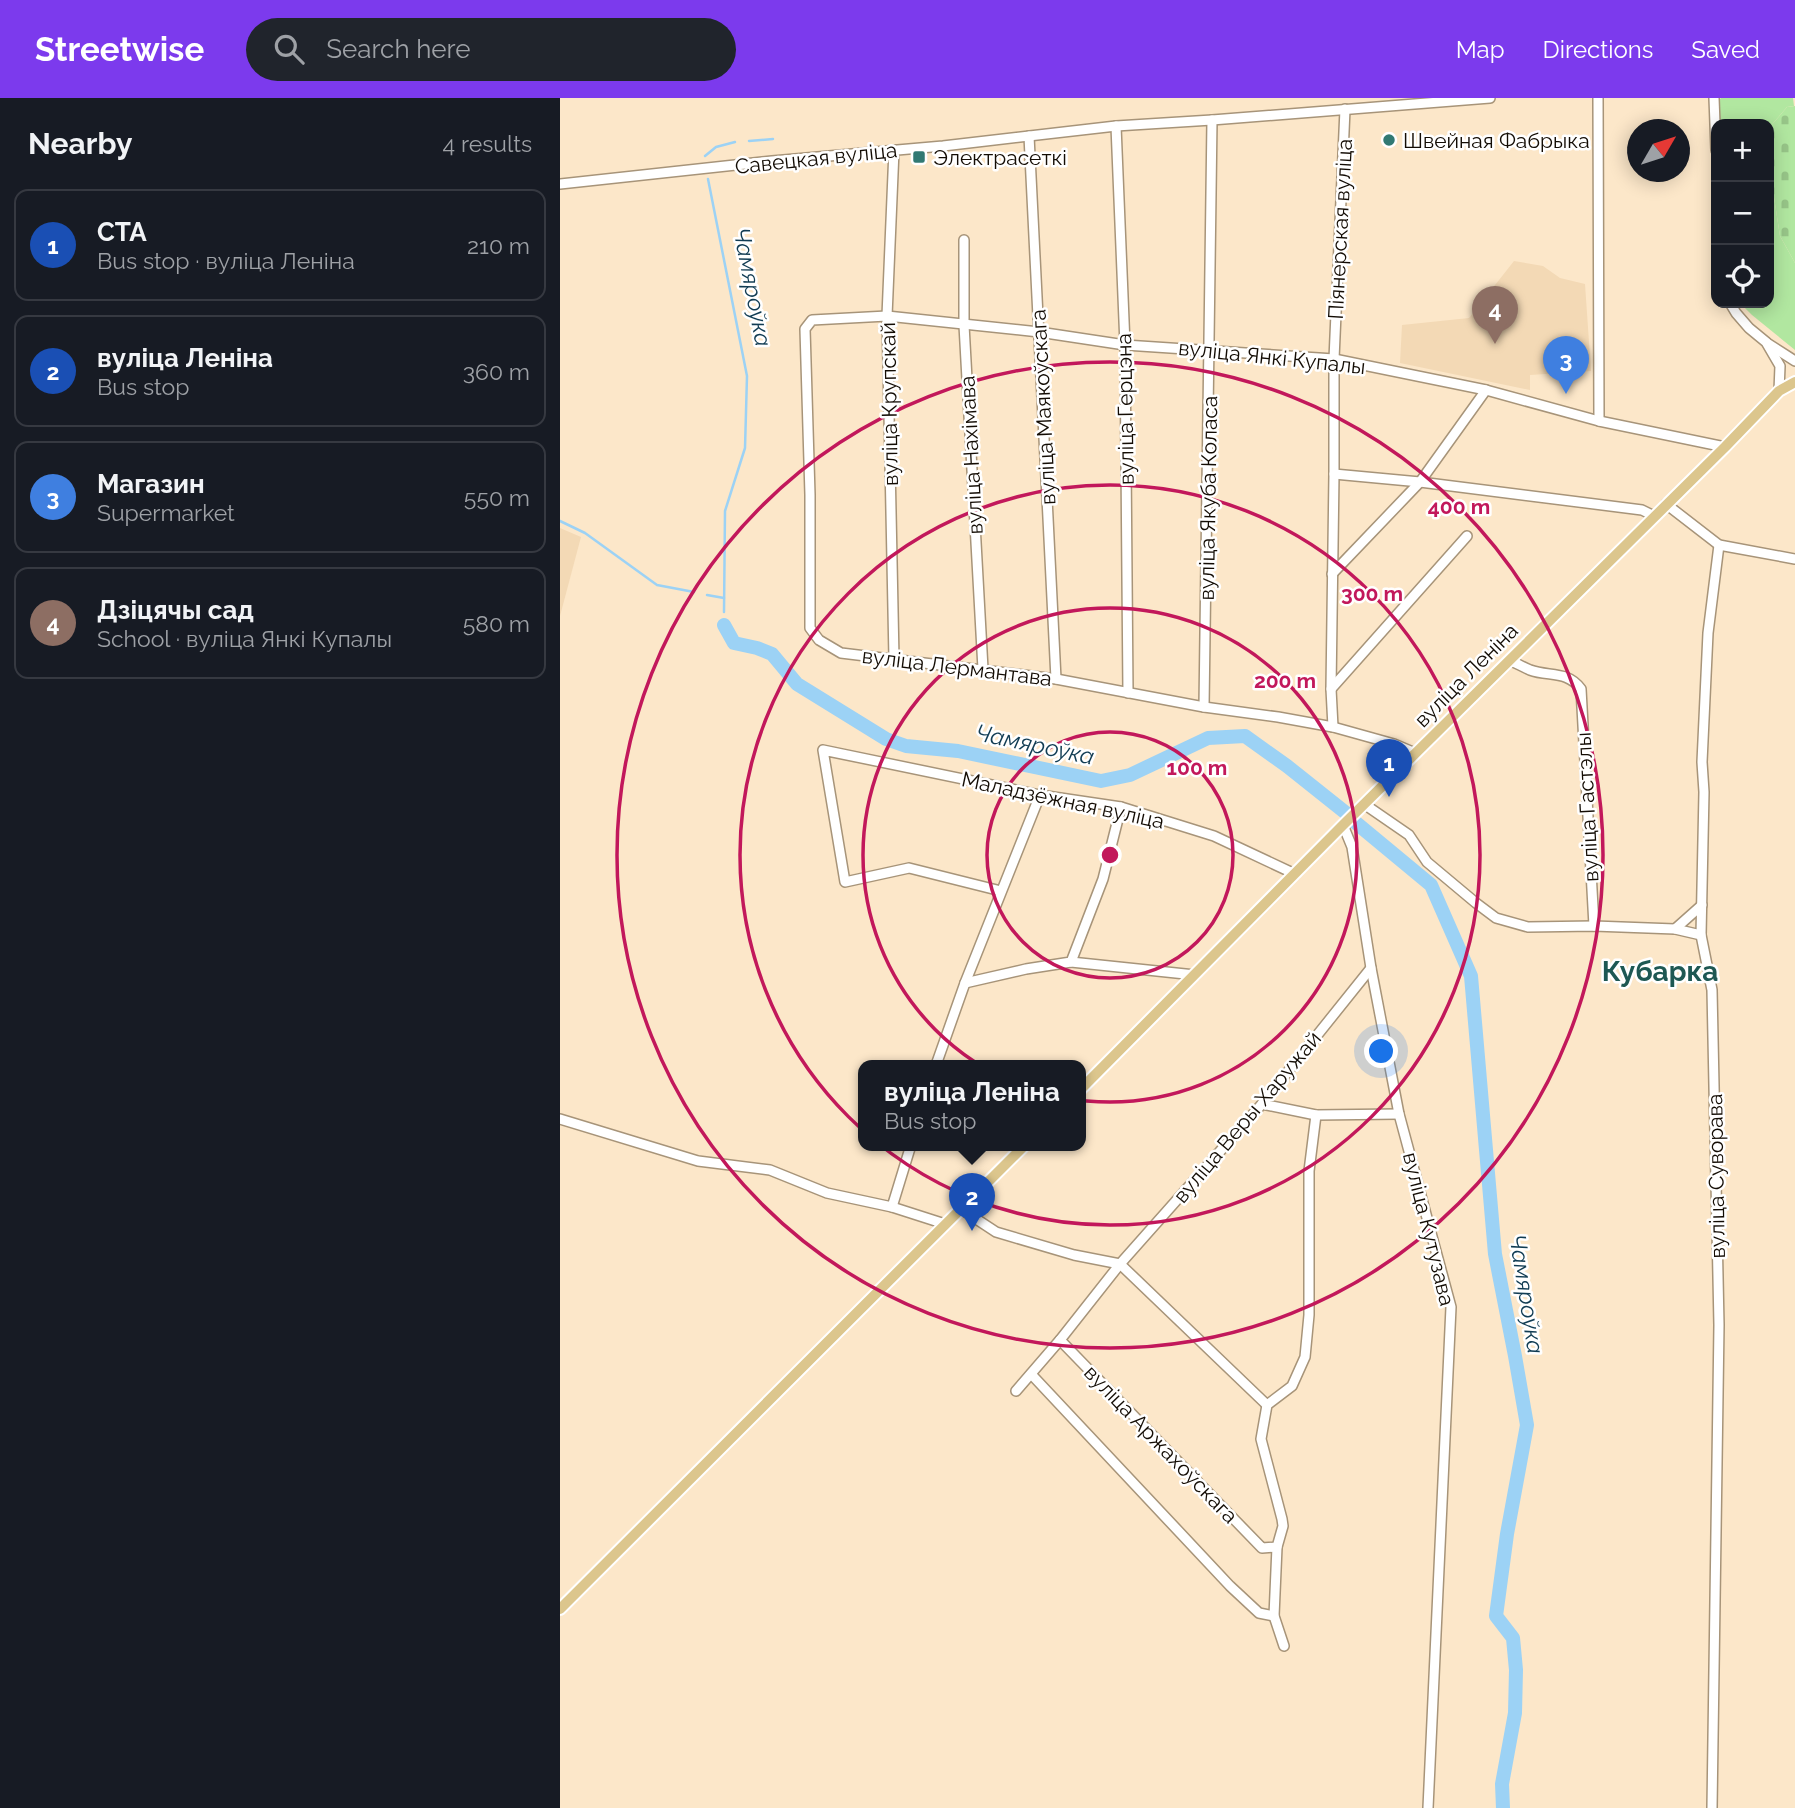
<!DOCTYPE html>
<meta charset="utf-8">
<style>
body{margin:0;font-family:Raleway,sans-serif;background:#20242c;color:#f1f3f6}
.controls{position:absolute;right:21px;top:21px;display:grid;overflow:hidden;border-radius:14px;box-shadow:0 4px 18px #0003}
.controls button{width:63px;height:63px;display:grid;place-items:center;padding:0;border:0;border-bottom:2px solid #363941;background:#171b24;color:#f1f3f6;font:35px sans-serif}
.compass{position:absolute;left:1067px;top:21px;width:63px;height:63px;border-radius:50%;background:#171b24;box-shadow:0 4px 18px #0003;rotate:51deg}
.you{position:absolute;left:822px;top:954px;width:24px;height:24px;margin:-18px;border:5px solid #fff;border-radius:50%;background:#1a73e8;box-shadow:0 0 0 10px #1a73e833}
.badge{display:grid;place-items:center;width:46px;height:46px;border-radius:50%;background:#7c3aed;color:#fff;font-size:23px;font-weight:700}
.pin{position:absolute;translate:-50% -58px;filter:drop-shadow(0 2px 4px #0008)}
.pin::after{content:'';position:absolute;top:37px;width:24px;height:21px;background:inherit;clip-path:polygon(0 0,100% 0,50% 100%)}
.popup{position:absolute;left:298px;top:962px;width:228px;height:91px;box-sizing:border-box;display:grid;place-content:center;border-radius:14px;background:#171b24;filter:drop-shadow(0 2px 5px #0005);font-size:23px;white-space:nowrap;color:#9ea1a6}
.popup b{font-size:26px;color:#f1f3f6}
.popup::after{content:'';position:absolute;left:50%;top:100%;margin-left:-14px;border:14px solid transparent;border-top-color:#171b24}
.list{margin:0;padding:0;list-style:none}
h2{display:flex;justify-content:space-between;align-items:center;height:91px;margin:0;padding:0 28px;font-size:30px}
h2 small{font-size:23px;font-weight:400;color:#9ea1a6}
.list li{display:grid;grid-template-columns:46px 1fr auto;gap:21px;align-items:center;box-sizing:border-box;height:112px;margin:0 14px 14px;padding:0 14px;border:2px solid #363941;border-radius:14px}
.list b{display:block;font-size:26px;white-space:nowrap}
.list p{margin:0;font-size:23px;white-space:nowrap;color:#9ea1a6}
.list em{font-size:23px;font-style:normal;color:#9ea1a6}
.icon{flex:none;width:38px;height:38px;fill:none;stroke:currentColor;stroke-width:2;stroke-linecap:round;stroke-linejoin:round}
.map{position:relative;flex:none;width:1235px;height:1710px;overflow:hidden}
header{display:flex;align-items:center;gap:42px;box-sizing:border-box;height:98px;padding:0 35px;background:#7c3aed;color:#fff}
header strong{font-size:33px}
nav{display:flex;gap:38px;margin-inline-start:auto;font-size:24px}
.search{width:490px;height:63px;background:#20242c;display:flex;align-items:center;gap:18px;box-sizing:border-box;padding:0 24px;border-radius:38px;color:#9ea1a6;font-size:26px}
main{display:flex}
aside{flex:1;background:#171b24}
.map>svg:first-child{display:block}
</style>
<header>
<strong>Streetwise</strong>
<div class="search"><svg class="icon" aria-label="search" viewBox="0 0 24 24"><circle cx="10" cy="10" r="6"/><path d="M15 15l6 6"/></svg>Search here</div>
<nav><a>Map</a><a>Directions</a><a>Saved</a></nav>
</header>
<main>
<aside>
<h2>Nearby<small>4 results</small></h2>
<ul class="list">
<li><span class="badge" style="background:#1a4fb4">1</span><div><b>СТА</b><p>Bus stop · вуліца Леніна</p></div><em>210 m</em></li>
<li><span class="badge" style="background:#1a4fb4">2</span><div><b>вуліца Леніна</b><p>Bus stop</p></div><em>360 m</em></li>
<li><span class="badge" style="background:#3f7fe0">3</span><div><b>Магазин</b><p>Supermarket</p></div><em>550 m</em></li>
<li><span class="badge" style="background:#8d6e63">4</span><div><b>Дзіцячы сад</b><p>School · вуліца Янкі Купалы</p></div><em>580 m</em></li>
</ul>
</aside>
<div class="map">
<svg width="1235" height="1710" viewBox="0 0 1235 1710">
<defs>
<pattern id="cemetery-stones" width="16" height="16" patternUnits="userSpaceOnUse" patternTransform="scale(1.75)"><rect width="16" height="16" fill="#b1e7a0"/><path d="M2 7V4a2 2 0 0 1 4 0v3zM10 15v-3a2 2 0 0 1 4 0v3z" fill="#97c588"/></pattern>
</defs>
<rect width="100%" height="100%" fill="#fce7c9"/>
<g fill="#f3d9b5">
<path d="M954 163 983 168 1000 180 1025 186 1031 273 970 277V292L840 265 842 227 909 220Z"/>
<path d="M0 430 21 439 0 518Z"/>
</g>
<g fill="#b1e7a0">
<path d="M1161 0H1233L1234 8 1227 9 1209 30V26H1160L1159 2Z"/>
<path d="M1209 67 1220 138 1235 165V252L1192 217 1180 205H1209Z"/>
</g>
<path fill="url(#cemetery-stones)" d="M1235 8V165L1220 138 1209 67V30L1227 9Z"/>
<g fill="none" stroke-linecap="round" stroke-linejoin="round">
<g stroke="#9cd2f5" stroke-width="2.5">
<path d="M189 43 213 41"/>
<path d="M145 58 156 49 175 44"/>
<path d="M148 81 187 278 185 350 165 413 164 514"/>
<path d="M0 423 25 435 97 487 134 494"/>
<path d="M147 497 164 500"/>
</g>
<g stroke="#9cd2f5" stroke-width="14">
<path d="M164 527 174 545 197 550 212 556 237 586 326 641 346 648 398 653 541 683 570 677 648 640 685 638 727 668 786 715"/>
<path d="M795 724 871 787 911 878 935 1156 955 1258 967 1327 947 1436 936 1518 953 1540 956 1572 955 1615 942 1686 943 1710"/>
</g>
<g stroke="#a79479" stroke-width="12">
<g id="minor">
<path d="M1038 0 1039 323"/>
<path d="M1154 0 1156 52"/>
<path d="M556 28 565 247 568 595"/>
<path d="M469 38 496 581"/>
<path d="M0 86 212 63 383 48 556 28 652 22 930 0"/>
<path d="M404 142V227L423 571"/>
<path d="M1170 205 1176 215 1189 230 1206 244 1220 268 1219 293"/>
<path d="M1207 245 1235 263"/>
<path d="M774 376 860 384 1082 412 1094 418"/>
<path d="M1106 406 1159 447 1235 461"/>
<path d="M772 476 860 384 926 292"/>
<path d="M334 561 327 218 334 52"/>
<path d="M949 562C956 565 963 569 970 572 989 579 1007 572 1021 591L1034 828"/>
<path d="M771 591 907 438"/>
<path d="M644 609 652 22"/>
<path d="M773 629 771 591 774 376V261L785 11"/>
<path d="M855 655 834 646 773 629 718 619 644 609 496 581 281 555 259 542 250 530V397L245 231 252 222 327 218 479 234 565 247 774 261 926 292 1039 323 1165 349"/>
<path d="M804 706 849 737 867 764 916 805 936 820 968 829 1034 828 1115 831 1141 837"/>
<path d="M783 727 792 749 811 870 839 1016 891 1209 868 1710"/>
<path d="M441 793 349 770 285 784 263 652 480 697 561 709 654 738 735 776"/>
<path d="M1115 831 1142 807"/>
<path d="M511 864 635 877"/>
<path d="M405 885 466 871 511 864 543 781 561 709"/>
<path d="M376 967 405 885 480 697"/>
<path d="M702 1006 756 1017 839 1016"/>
<path d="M0 1021 138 1063 210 1072 267 1095 332 1109 385 1126"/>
<path d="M332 1109 351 1047"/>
<path d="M401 1111 436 1134 514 1157 560 1166 707 1307"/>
<path d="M500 1242 702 1450 717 1449 723 1428 722 1421 701 1341 707 1307 732 1288 745 1259 749 1217V1073L756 1017"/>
<path d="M471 1276 670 1488 699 1515 714 1518"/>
<path d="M456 1293 500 1242 560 1166 702 1006 811 870"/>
<path d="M717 1449 714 1518 724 1548"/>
<path d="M1152 1710 1159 1227 1152 892 1141 837 1144 694 1142 664 1148 535 1159 447"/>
</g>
</g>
<g stroke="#fff" stroke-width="14">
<g id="major">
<path d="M520 992 783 727 1165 349 1219 293 1235 284"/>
<path d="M0 1511 465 1047"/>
</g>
</g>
<use href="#minor" stroke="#fff" stroke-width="9"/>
<use href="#major" stroke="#dcc68d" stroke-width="10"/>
</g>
<g fill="none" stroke="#c2185b" stroke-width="3.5">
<circle cx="550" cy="757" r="123"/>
<circle cx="550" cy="757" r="247"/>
<circle cx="550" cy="757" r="370"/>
<circle cx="550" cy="757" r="493"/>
</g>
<g fill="#317973" stroke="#fff" stroke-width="2.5">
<circle cx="829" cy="42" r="7"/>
<rect x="352" y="52" width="14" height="14" rx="3.5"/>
</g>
<g text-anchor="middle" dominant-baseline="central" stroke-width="5" stroke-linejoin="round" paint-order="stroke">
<g font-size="21" fill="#130c04" stroke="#fff" text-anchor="start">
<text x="843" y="42">Швейная Фабрыка</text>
<text x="373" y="59">Электрасеткі</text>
</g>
<g font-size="21" fill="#130c04" stroke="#fff">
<text transform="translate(256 60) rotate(-6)">Савецкая вуліца</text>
<text transform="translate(780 131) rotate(-87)">Піянерская вуліца</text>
<text transform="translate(712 259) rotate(6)">вуліца Янкі Купалы</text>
<text transform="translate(329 306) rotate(-91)">вуліца Крупскай</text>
<text transform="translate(483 309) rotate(-93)">вуліца Маякоўскага</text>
<text transform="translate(565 311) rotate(-91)">вуліца Герцэна</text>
<text transform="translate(411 357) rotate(-93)">вуліца Нахімава</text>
<text transform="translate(648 400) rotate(-89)">вуліца Якуба Коласа</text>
<text transform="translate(397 569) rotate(7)">вуліца Лермантава</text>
<text transform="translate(906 577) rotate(-45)">вуліца Леніна</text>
<text transform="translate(503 702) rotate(12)">Маладзёжная вуліца</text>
<text transform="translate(1027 709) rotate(-93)">вуліца Гастэлы</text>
<text transform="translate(687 1019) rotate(-50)">вуліца Веры Харужай</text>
<text transform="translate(1156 1078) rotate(-91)">вуліца Суворава</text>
<text transform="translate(869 1131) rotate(76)">вуліца Кутузава</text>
<text transform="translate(601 1346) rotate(46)">вуліца Аржахоўскага</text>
</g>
<g font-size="23" font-style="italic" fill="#113c53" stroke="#fff">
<text transform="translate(193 189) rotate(79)">Чамяроўка</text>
<text transform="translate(475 646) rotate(12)">Чамяроўка</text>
<text transform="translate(967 1196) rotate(81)">Чамяроўка</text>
</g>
<g font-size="28" font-weight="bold" fill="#1e5853" stroke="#fff">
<text x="1100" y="873">Кубарка</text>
</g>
</g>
<circle cx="550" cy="757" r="10" fill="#c2185b" stroke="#fff" stroke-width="3.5"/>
<g font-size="21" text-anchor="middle" font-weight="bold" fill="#c2185b" stroke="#fff" stroke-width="5" stroke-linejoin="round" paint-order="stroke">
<text x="899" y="416">400 m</text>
<text x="812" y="503">300 m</text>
<text x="725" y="590">200 m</text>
<text x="637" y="677">100 m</text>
</g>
</svg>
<div class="controls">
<button>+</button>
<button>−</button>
<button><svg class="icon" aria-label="locate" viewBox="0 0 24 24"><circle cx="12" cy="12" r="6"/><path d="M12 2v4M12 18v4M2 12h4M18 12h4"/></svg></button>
</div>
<svg class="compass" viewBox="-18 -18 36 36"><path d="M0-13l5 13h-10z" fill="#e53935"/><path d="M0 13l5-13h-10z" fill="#9ea1a6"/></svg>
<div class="you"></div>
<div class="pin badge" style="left:829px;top:699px;background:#1a4fb4">1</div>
<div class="pin badge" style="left:412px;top:1133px;background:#1a4fb4">2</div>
<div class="popup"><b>вуліца Леніна</b>Bus stop</div>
<div class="pin badge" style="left:1006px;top:296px;background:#3f7fe0">3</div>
<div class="pin badge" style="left:935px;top:246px;background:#8d6e63">4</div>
</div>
</main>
